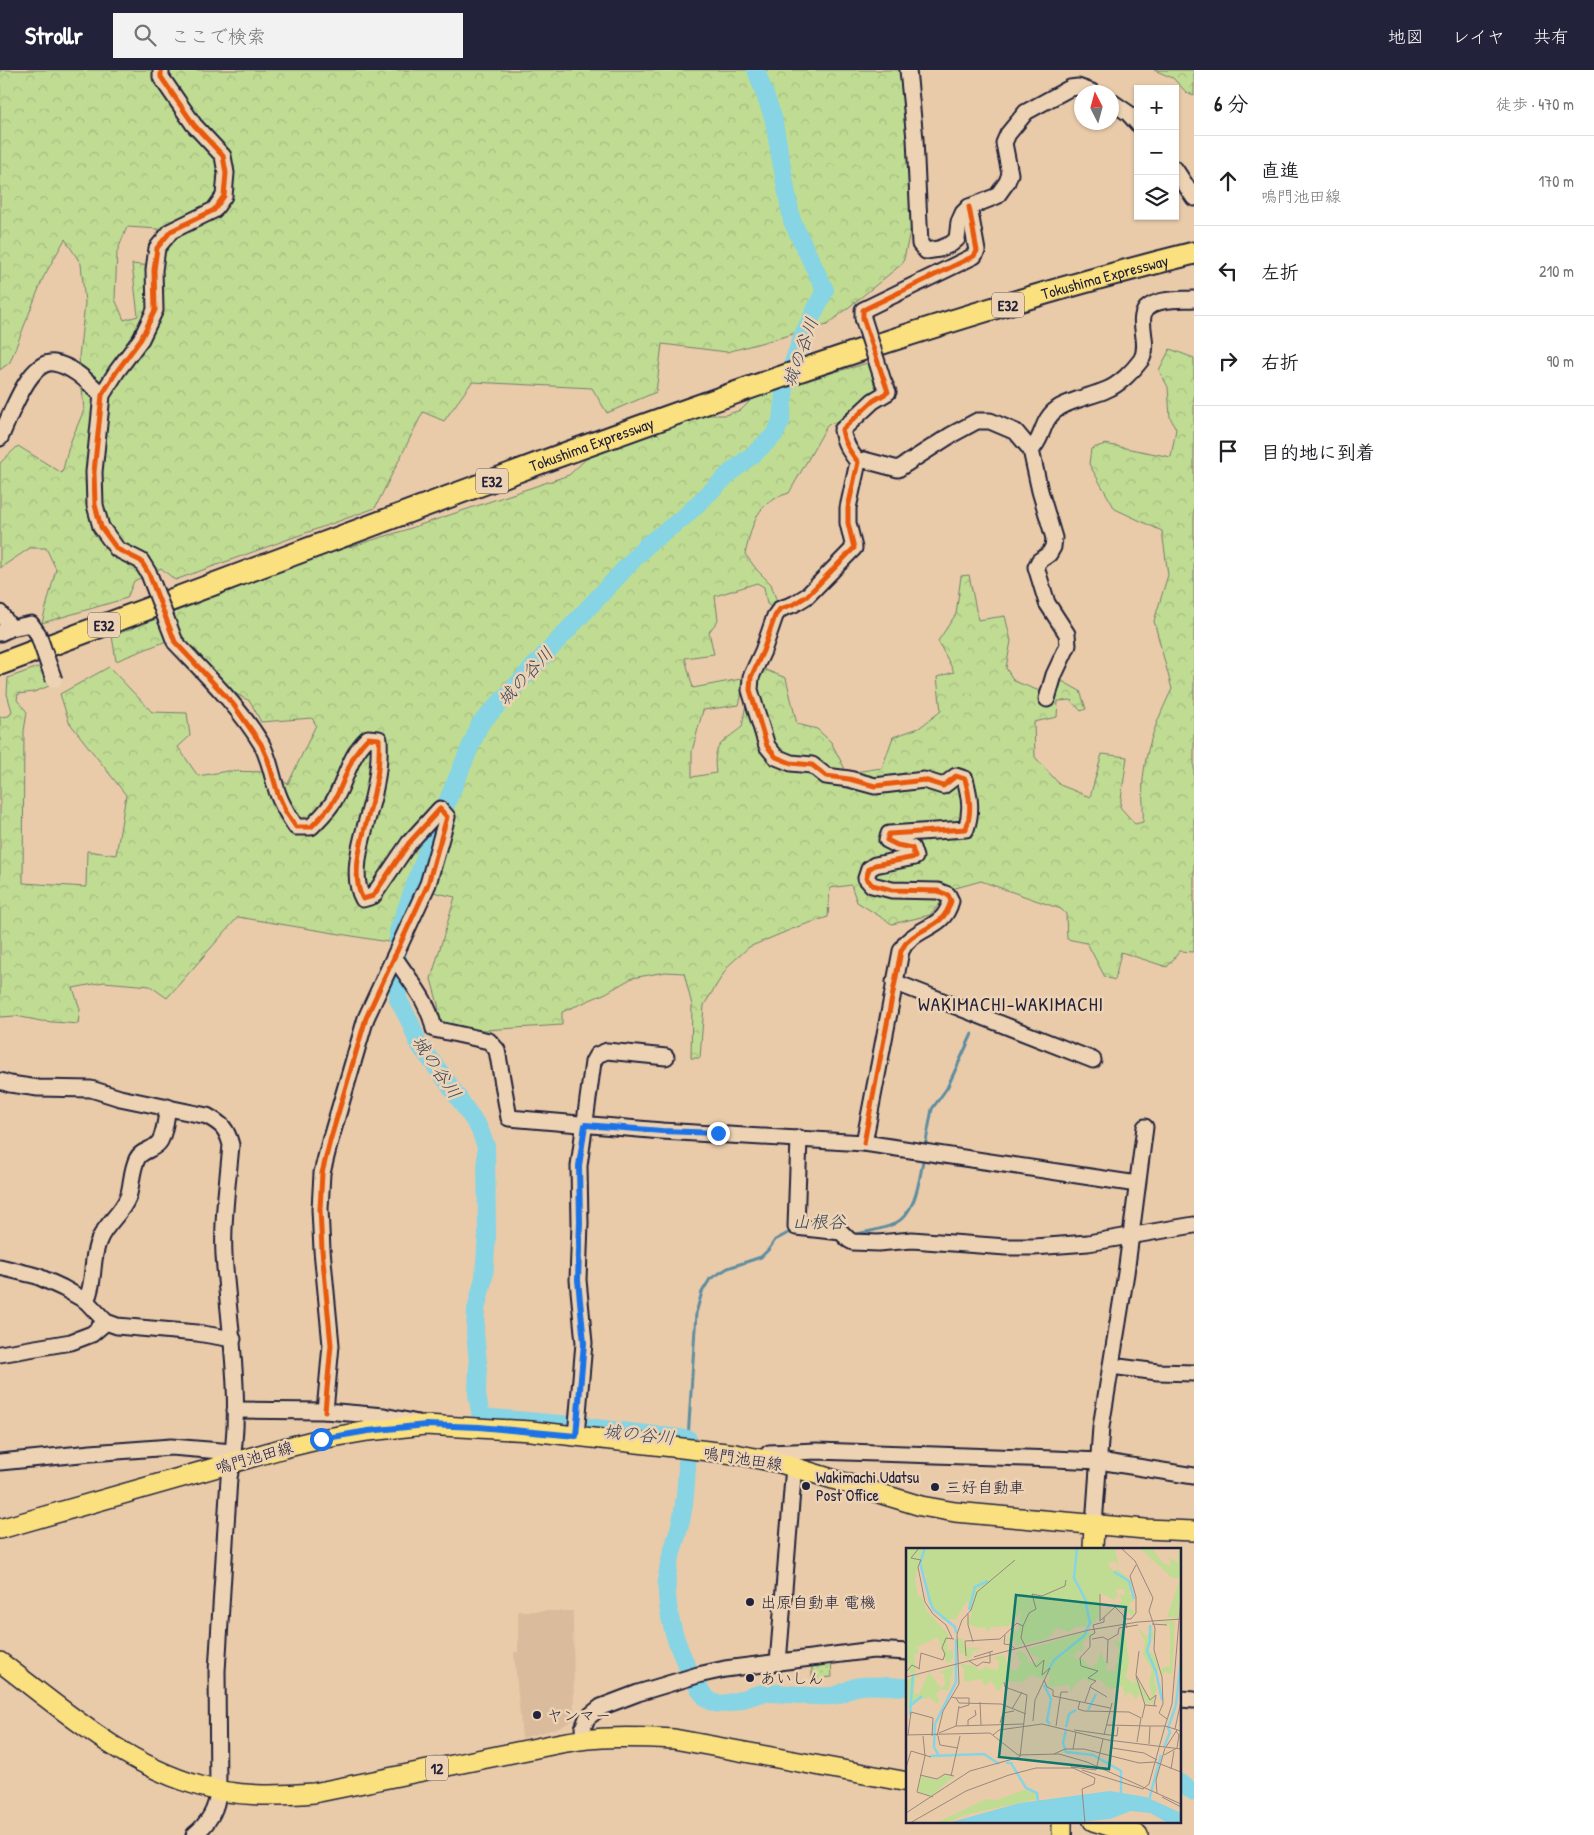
<!DOCTYPE html>
<html lang="ja">
<meta charset="utf-8">
<style>
body{margin:0;font-family:"Patrick Hand","Klee One",sans-serif;background:#f2f2f2;color:#202124}
.controls{position:absolute;right:15px;top:15px;display:grid;overflow:hidden;border-radius:0px;box-shadow:0 1px 4px #0004}
.controls button{width:45px;height:45px;display:grid;place-items:center;padding:0;border:0;border-bottom:1px solid #e0e0e0;background:#fff;color:#202124;font:25px sans-serif}
.compass{position:absolute;left:1074px;top:15px;width:45px;height:45px;border-radius:50%;background:#fff;box-shadow:0 1px 4px #0004;rotate:354deg}
.stop{position:absolute;width:15px;height:15px;margin:-11px;border:4px solid #1a73e8;border-radius:50%;background:#fff}
.stop.end{background:#1a73e8;border-color:#fff;box-shadow:0 1px 5px #0008}
.list{margin:0;padding:0;list-style:none}
h2{display:flex;justify-content:space-between;align-items:center;height:65px;margin:0;padding:0 20px;font-size:21px}
h2 small{font-size:16px;font-weight:400;color:#757577}
.list li{display:grid;grid-template-columns:32px 1fr auto;gap:15px;align-items:center;box-sizing:border-box;height:90px;padding:0 20px;border-top:1px solid #e0e0e0}
.list b{display:block;font-size:19px;white-space:nowrap}
.list p{margin:0;font-size:16px;white-space:nowrap;color:#757577}
.list em{font-size:16px;font-style:normal;color:#757577}
.icon{flex:none;width:28px;height:28px;fill:none;stroke:currentColor;stroke-width:2;stroke-linecap:round;stroke-linejoin:round}
.map{position:relative;flex:none;width:1194px;height:1765px;overflow:hidden}
header{display:flex;align-items:center;gap:30px;box-sizing:border-box;height:70px;padding:0 25px;background:#22223b;color:#fff}
header strong{font-size:24px}
nav{display:flex;gap:28px;margin-inline-start:auto;font-size:18px}
.search{width:350px;height:45px;background:#f2f2f2;display:flex;align-items:center;gap:12px;box-sizing:border-box;padding:0 18px;border-radius:0px;color:#757577;font-size:19px}
main{display:flex}
aside{flex:1;background:#fff}
.map>svg:first-child{display:block}
</style>
<header>
<strong>Strollr</strong>
<div class="search"><svg class="icon" aria-label="search" viewBox="0 0 24 24"><circle cx="10" cy="10" r="6"/><path d="M15 15l6 6"/></svg>ここで検索</div>
<nav><a>地図</a><a>レイヤ</a><a>共有</a></nav>
</header>
<main>
<div class="map">
<svg width="1194" height="1765" viewBox="0 0 1194 1765">
<defs>
<pattern id="grass-dots" width="8" height="8" patternUnits="userSpaceOnUse" patternTransform="scale(1.25)"><rect width="8" height="8" fill="#c0dc93"/><path d="M2 2h.1M6 6h.1" fill="none" stroke="#a5bc80" stroke-width="1.8" stroke-linecap="round"/></pattern>
<pattern id="forest-crowns" width="20" height="18" patternUnits="userSpaceOnUse" patternTransform="scale(1.25)"><rect width="20" height="18" fill="#c0dc93"/><path d="M2 6a3 3 0 1 1 6 0M12 15a3 3 0 1 1 6 0" fill="none" stroke="#a5bc80"/></pattern>
</defs>
<rect width="100%" height="100%" fill="#e9cbaa"/>
<filter id="ink" filterUnits="userSpaceOnUse"><feTurbulence type="fractalNoise" baseFrequency=".02" numOctaves="2"/><feDisplacementMap in="SourceGraphic" scale="10" xChannelSelector="R" yChannelSelector="G"/><feConvolveMatrix kernelMatrix="1 2 1 2 8 2 1 2 1" color-interpolation-filters="sRGB"/></filter>
<g filter="url(#ink)">
<path fill="#dabc9d" d="M518 1541H573L574 1650 559 1658 522 1668 514 1582H518Z"/>
<path fill="url(#grass-dots)" stroke="#717f67" d="M831 1589 832 1607 823 1608 822 1612 814 1613V1609L812 1608V1591Z"/>
<g fill="url(#forest-crowns)" stroke="#717f67" fill-rule="evenodd">
<path d="M0 0H902L913 148 903 193 827 255 727 282 662 274 656 322 607 343 592 318 472 312 444 351 423 342 375 438 175 510 161 498 134 511 127 528 42 553 56 499 46 478H30L0 498V393L18 376 62 403 70 373 84 340 79 287 85 233 81 194 65 169 43 208 10 292 0 300ZM127 157 158 159 164 181 162 197 132 194 138 246 124 250 115 229 117 182Z"/>
<path d="M1154 0H1194V25L1186 22 1173 8Z"/>
<path d="M1170 279 1194 288V882L1180 881 1167 897 1121 882 1115 910 1105 907 1087 873 1067 869 1066 844 1061 839 981 811 952 819 930 845 892 854 857 832 851 815 830 818 828 847 797 857 749 877 729 895 704 935 700 988H691L692 935 684 903 665 902 632 908 606 923 562 942V955L485 960 440 957 438 934 431 909 455 827 410 817 388 872 238 847 167 928 150 916 104 912 73 918 80 939 78 954 41 951 16 946 0 947V647L9 646 12 641 7 624 8 608 41 596 49 616 34 622 18 624 17 630 27 642 24 661 23 813 86 817 87 781 116 785 126 725 69 652 60 624 109 597 152 642 187 643 190 666 178 677 198 706 228 701 265 702 288 714 316 655 312 648 261 652 250 631 230 621 179 566 116 591 112 566 329 483 396 463 569 405 586 389 707 345H725L741 340 751 330 791 314 868 293 879 319 864 329 844 351 828 354 789 423C755 433 753 453 745 484L757 500 771 514 778 535 773 538 767 534 764 517 757 513 715 526 718 550 709 562 714 584 685 588 693 618 746 608 739 635 703 640 692 681V707L716 703C712 674 722 673 742 657L746 633 756 620 763 599 786 608 797 654 817 659 831 672 847 703 882 698 893 667 919 658 941 641 937 607 954 602 938 571 956 544 961 506 969 505 978 550 1005 546 1011 571 1006 598 1014 611 1042 622 1062 611 1080 621 1086 639 1081 641 1071 630 1058 631 1057 647 1034 652 1035 687 1060 715 1090 727 1102 684 1127 687 1120 737 1135 754 1143 752C1144 736 1141 718 1144 701 1148 671 1159 646 1172 619L1154 551 1168 505 1162 461 1115 439 1089 394 1091 379 1105 374 1171 387 1176 359 1170 347 1168 317 1159 300Z"/>
</g>
<g fill="none" stroke-linecap="round" stroke-linejoin="round">
<g stroke="#5e8da0" stroke-width="3">
<path d="M925 1077 932 1039 947 1018 972 964"/>
<path d="M852 1165C865 1162 881 1160 894 1154 917 1143 919 1109 924 1086"/>
<path d="M688 1369 696 1243 702 1222 710 1209 728 1198 761 1187 769 1179 775 1170 790 1162 794 1163"/>
</g>
<g stroke="#86d4e4" stroke-width="18">
<path d="M756 0 773 47 792 151 825 220 802 267 785 316 781 351 775 364 755 383 732 401 683 448 648 474 480 654 433 765 398 861V929L411 954 418 973 446 1010 479 1058 486 1076 487 1165 484 1207 476 1240 475 1262 478 1293 477 1325 481 1347 571 1355 688 1369C687 1393 687 1417 683 1440 680 1463 669 1484 667 1507 665 1542 676 1577 693 1608 698 1617 704 1630 715 1633 731 1637 749 1624 766 1623 787 1622 809 1628 830 1626 840 1626 846 1620 855 1617 871 1613 891 1617 908 1617"/>
<path d="M1180 1713 1194 1722"/>
</g>
<g stroke="#22223b" stroke-width="19">
<g id="minor">
<path d="M908 0 915 69 920 174 926 181 939 179 951 174 957 169 959 152 963 143 969 137 997 126 1007 112 1010 104 1004 73 1008 64 1026 42 1070 18 1078 17 1092 22"/>
<path d="M1112 32 1128 43 1138 54"/>
<path d="M1175 99 1194 128"/>
<path d="M863 248V240L974 186 977 181 969 137"/>
<path d="M0 368C9 349 29 289 54 293 73 296 89 313 102 325"/>
<path d="M1031 380C1045 367 1040 349 1060 337 1074 329 1092 326 1106 320 1119 315 1133 301 1141 290 1151 275 1136 251 1146 239 1157 228 1180 230 1194 229"/>
<path d="M858 392 864 390 898 399 951 365 977 351H990L1016 362 1031 380 1040 421 1054 468 1053 477 1049 484 1039 491 1036 497 1047 533 1067 564 1068 575 1054 605 1047 629"/>
<path d="M149 504 141 491 117 479 101 457 95 435 94 402 102 325 117 301 141 269 155 240 154 200 157 178 171 161 214 140 224 126 226 103 223 86 194 55 161 7V0"/>
<path d="M0 543 11 558"/>
<path d="M0 563 11 558 31 554 38 564"/>
<path d="M175 572C205 604 238 635 261 673 270 689 272 707 278 724 282 736 289 746 296 757H311C320 748 330 739 336 727 347 706 350 685 368 668L379 669C380 687 378 705 374 723 368 753 347 801 363 829L373 826 409 773 440 739 447 747 428 814 366 948 330 1071 322 1103 320 1139 322 1180 331 1275 325 1341"/>
<path d="M395 888C410 911 429 932 434 959L489 971 497 980 509 1048 662 1061 864 1073 1137 1114"/>
<path d="M894 912 1093 990"/>
<path d="M0 1011 10 1014 38 1018 91 1019 120 1028 207 1046C222 1054 227 1059 231 1075 228 1111 222 1149 224 1185 229 1259 244 1335 229 1408L217 1601 218 1721C217 1739 209 1753 194 1765"/>
<path d="M799 1068 796 1157 841 1162 849 1170 853 1172 878 1173 912 1170 1006 1177H1034L1088 1173 1194 1155"/>
<path d="M864 1073 901 881C903 878 905 873 908 871 925 855 944 857 951 831L948 825 938 821 892 820 872 815 866 808 869 799 875 795 915 787 912 778 897 775 887 770 889 764 966 759C972 742 970 727 965 709L956 706 943 716 924 710 875 716 849 709 826 706 812 695 791 693 776 687 767 676 750 620 751 607 763 581 775 546 780 539 794 534 807 526 854 478 848 453V438L858 392C850 382 844 373 842 360L873 331 888 322 883 311"/>
<path d="M0 1197 37 1206 63 1218 86 1231 106 1252 117 1256 197 1263 233 1269"/>
<path d="M86 1231C96 1211 90 1187 100 1168 107 1153 122 1143 128 1127 132 1115 131 1101 137 1089 141 1080 155 1080 160 1071 165 1062 166 1047 168 1037"/>
<path d="M0 1284 71 1272 92 1264 106 1252"/>
<path d="M1111 1296 1158 1302 1194 1303"/>
<path d="M235 1340 325 1341 384 1346 418 1353"/>
<path d="M576 1366 584 1273 578 1210 580 1153 579 1096 593 992 597 985 607 981 666 987"/>
<path d="M768 1391 769 1383 817 1381 1054 1389 1099 1391 1194 1406"/>
<path d="M0 1392 91 1383 171 1377 233 1382"/>
<path d="M1094 1455 1101 1357 1126 1203 1145 1057"/>
<path d="M778 1593 794 1396"/>
<path d="M1180 1629 1194 1630"/>
<path d="M584 1669 583 1658 587 1648 601 1637 638 1623 698 1605 725 1599 873 1580 908 1582"/>
</g>
</g>
<g stroke="#22223b" stroke-width="22">
<g id="major">
<path d="M0 1459 284 1378 321 1369 368 1361 425 1355 531 1361 735 1384 780 1393 921 1436 955 1442 1145 1459 1194 1461"/>
<path d="M1093 1479 1094 1455"/>
<path d="M0 1592C62 1639 123 1694 200 1716 236 1727 276 1726 314 1723L561 1673C598 1666 636 1667 674 1669L908 1712"/>
<path d="M1062 1751V1765"/>
<path d="M1093 1751 1138 1765"/>
</g>
</g>
<g stroke="#22223b" stroke-width="25">
<g id="highway">
<path id="s1" d="M0 594C184 525 369 456 553 388 764 311 976 237 1194 183"/>
</g>
</g>
<use href="#minor" stroke="#edd3b4" stroke-width="15"/>
<use href="#major" stroke="#fbe080" stroke-width="19"/>
<use href="#highway" stroke="#fbe080" stroke-width="21"/>
<g stroke="#22223b" stroke-width="19" stroke-linecap="butt">
<g id="minor-bridge">
<path d="M863 248 883 311"/>
<path d="M149 504 175 572"/>
<path d="M38 564 54 610"/>
</g>
</g>
<use href="#minor-bridge" stroke="#edd3b4" stroke-width="15"/>
<g stroke="#edd3b4" stroke-width="8">
<g id="cycleway">
<path d="M161 0V7L194 55 223 86 226 103 224 126 214 140 171 161 157 178 154 200 155 240 141 269 117 301 102 325 94 402 95 435 101 457 117 479 141 491 149 504 175 572 233 634 261 674 268 690 278 724 286 742 296 757H311C320 748 330 739 336 727 347 706 350 685 368 668L379 669C380 687 378 705 374 723 368 753 347 801 363 829L373 826 409 773 440 739 447 747 428 814 366 948 330 1071 322 1103 320 1139 322 1180 331 1275 325 1341"/>
<path d="M864 1073 901 881C903 878 905 873 908 871 925 855 944 857 951 831L948 825 938 821 892 820 872 815 866 808 869 799 875 795 915 787 912 778 897 775 887 770 889 764 966 759C972 742 970 727 965 709L956 706 943 716 924 710 875 716 849 709 826 706 812 695 791 693 776 687 767 676 750 620 751 607 763 581 775 546 780 539 794 534 807 526 854 478 848 453V438L858 392C850 382 844 373 842 360L873 331 888 322 863 248V240L974 186 977 181 969 137"/>
</g>
</g>
<use href="#cycleway" stroke="#e8590c" stroke-width="5"/>
</g>
</g>
<g fill="none" stroke-linecap="round" stroke-linejoin="round" filter="url(#ink)">
<path stroke="#1a73e8" stroke-width="6" d="M321 1369 368 1361 426 1355 479 1357 576 1366 584 1273 578 1210 580 1152 579 1096 585 1055 662 1061 718 1063"/>
</g>
<g fill="#22223b" stroke="#edd3b4" stroke-width="2">
<circle cx="806" cy="1416" r="5"/>
<circle cx="935" cy="1417" r="5"/>
<circle cx="750" cy="1532" r="5"/>
<circle cx="750" cy="1608" r="5"/>
<circle cx="537" cy="1645" r="5"/>
</g>
<g text-anchor="middle" dominant-baseline="central" stroke-width="5" stroke-linejoin="round" paint-order="stroke">
<g fill="#edd3b4" stroke="#5f575f" stroke-width="1">
<rect x="992" y="222.5" width="32" height="25" rx="4"/>
<rect x="476" y="398.5" width="32" height="25" rx="4"/>
<rect x="88" y="542.5" width="32" height="25" rx="4"/>
<rect x="426" y="1685.5" width="22" height="25" rx="4"/>
</g>
<g font-size="15" font-weight="bold" fill="#22223b">
<text x="1008" y="235">E32</text>
<text x="492" y="411">E32</text>
<text x="104" y="555">E32</text>
<text x="437" y="1698">12</text>
</g>
<g font-size="16" fill="#22223b" stroke="#edd3b4">
<text stroke="none"><textPath href="#s1" startOffset="1171">Tokushima Expressway</textPath></text>
<text stroke="none"><textPath href="#s1" startOffset="631">Tokushima Expressway</textPath></text>
<text transform="translate(254 1387) rotate(-16)">鳴門池田線</text>
<text transform="translate(743 1388) rotate(9)">鳴門池田線</text>
</g>
<g font-size="16" fill="#22223b" stroke="#edd3b4" text-anchor="start">
<text x="816" y="1407">Wakimachi Udatsu<tspan x="816" dy="18">Post Office</tspan></text>
<text x="945" y="1417">三好自動車</text>
<text x="760" y="1532">出原自動車 電機</text>
<text x="760" y="1608">あいしん</text>
<text x="547" y="1645">ヤンマー</text>
</g>
<g font-size="18" font-style="italic" fill="#36465d" stroke="#edd3b4">
<text transform="translate(800 282) rotate(-70)">城の谷川</text>
<text transform="translate(525 606) rotate(-47)">城の谷川</text>
<text transform="translate(437 997) rotate(56)">城の谷川</text>
<text x="819" y="1151">山根谷</text>
<text transform="translate(639 1364) rotate(6)">城の谷川</text>
</g>
<g font-size="19" letter-spacing="1" fill="#22223b" stroke="#edd3b4">
<text x="1011" y="934">WAKIMACHI-WAKIMACHI</text>
</g>
</g>
<g transform="translate(906 1478)">
<rect width="275" height="275" fill="#e9cbaa"/>
<path d="M0 0H209L213 19 209 13 202 15 206 22H213L223 31 226 40 223 46 228 48V52L222 58 229 64 226 68 212 54 216 53 213 47H218L219 41H210L212 48 208 52 195 45 193 69 184 78 169 79 163 84 151 80 141 91 109 98 110 91 99 94 108 82 112 84 115 64 103 78 85 79 81 84 79 79 71 80 61 75 66 65 61 53 50 71H36L22 53 20 28 13 14 9 32 12 48 16 49 21 63 42 86 41 103 47 102V109L44 115 40 114 32 89 9 100 13 102 12 106H8L10 124 2 127 4 124 1 120 4 116 0 114ZM233 0H246L257 15 265 18 263 9 272 15V2L275 0V45L272 70 261 69 274 31 266 30 247 12 242 15 246 11ZM269 73 266 126 258 124 257 128 255 120 264 118V84L263 76 251 74ZM246 77 248 92 243 89V102L248 107 253 120 248 130 251 143 246 149 243 134 246 122 237 106 239 93 231 79 241 89ZM180 84 188 85 177 94V104L171 102 168 110 177 111 185 120 191 115 195 103 198 113 204 115 199 120 203 124 207 121 208 127 213 101 207 92 214 94V86H219L223 113 220 129 228 136 229 129 242 149H248L247 156 239 154 234 145 230 151 224 144 216 151 220 144H217V138L204 141 193 131 184 134 179 130 169 136 165 145 164 137 142 139 144 128 140 126 138 131 124 127 117 134 99 133 92 144 88 136 84 133 79 138 75 131 58 134V121L54 116 69 118 74 123 81 117V120L92 122 93 113 87 109 99 107 101 119 105 103V122L110 123 115 115 110 105 115 103 121 108 122 114 130 115 133 110 128 109 121 101ZM51 89 59 92 56 93 60 99 76 100 64 104 67 108 59 112 60 105 54 106 53 100 50 101ZM48 118 42 143 36 141 30 146 34 153 31 156 24 149 12 152 3 160V167L0 133 10 127 15 129 10 130 8 146H13L23 124 35 140 39 137 38 126 33 124ZM118 242 128 244 131 251 58 267 41 275H30L80 251 91 252Z" fill="#c0dc93"/>
<path d="M39 227 48 228 26 248 12 244 15 228 31 232Z" fill="#c0dc93"/>
<path d="M204 243 240 249 275 265V275H262L244 265 225 263 204 271 162 275H42L114 255Z" fill="#86d4e4"/>
<path fill="none" stroke="#86d4e4" stroke-width="2.5" d="M19 0 14 15 24 53 27 61 49 79 50 85M208 24 223 33 228 51M63 62 69 39 82 33M244 77V93L241 103 250 124 256 152M143 121 148 112 178 88 184 75 179 51 168 30 171 0M138 137 145 151 141 173 144 176M4 158 16 148M182 162 190 146M4 167 7 126M160 179 163 166 170 162M160 182 157 195 160 204 187 207 215 223V248M258 199 264 184 262 180 270 157 275 111M24 208 78 206 93 216M33 208 28 199 29 176 50 134V91M100 215H105L120 240 131 245 132 254M242 256 255 207"/>
<path fill="none" stroke="#99877e" stroke-width="1" d="M13 0 5 10 15 12 12 19 19 54 27 66 40 77 46 90M215 0 229 13 247 50 243 63 249 80 248 102 256 129 257 156 253 165 261 171M194 46V73L209 59 217 67 221 80M62 66V77L67 94M219 71H225L230 65V49L224 28 230 17M246 76 261 77M99 87 98 96 105 97 109 101M186 91 197 89 202 92M202 92 212 86 213 80 232 77M233 103 230 127 244 152 250 147 248 158M60 108 59 93 94 91 111 75 117 78M68 109 87 103M63 113 71 118 77 114 84 115V104M201 115 202 92M13 121 15 105 37 112 39 106 36 100 40 90 48 91M0 124 6 117 14 121M230 128 239 157M0 129 183 82 232 74 275 71M138 132 141 139 147 142V148L204 160M184 139 201 149M45 149 50 150 53 155 95 156 120 166M50 150H63V157L53 160M174 153 172 161 178 163 223 164 235 170 231 194M74 154 75 177M179 154 185 137 190 133 182 130 192 123 175 118 174 110 184 99V88L189 85 187 77 198 74V69M106 161 116 144M236 170 239 157 251 158M127 173 129 152 144 120 136 127 138 112 130 119 115 90 117 78 123 65 130 61 126 46 136 48 159 38 160 32M94 175 97 165 108 163M200 177 244 178M50 178 53 158M62 178V172L70 167 69 162M150 178 155 144H162M269 181 275 153M168 182 211 188 212 179M33 185 50 178 118 176M0 187 84 185 112 207 153 206 181 214 275 256M2 187 5 164 27 170 26 188M87 187 93 182 136 176 202 192 275 201M198 187 206 155M17 188 19 208 11 244 27 249M31 188 37 163 53 136 51 86 56 72 65 62 71 44 109 12M32 188 34 197 52 200M206 193V200L238 205 251 212M243 196 244 178H259L266 156 275 49M260 199 271 182M167 201 170 184M148 206 159 201H178L233 215 249 214 275 224M258 207 271 200 273 187 270 183M0 220 5 203 25 209M265 221 268 203M176 222 237 241 243 236 259 178 275 183M14 227 31 231 39 226 48 228M45 228 54 188M251 245 250 232 259 200M256 249 275 259M0 265 64 223 114 209 121 147 99 139 98 134M4 275 60 243 103 227 130 220H167M179 275 176 241 188 236 189 230 165 219 190 222 197 191"/>
<path fill="#0f766e" fill-opacity="0.15" stroke="#0f766e" stroke-width="2.5" d="M110 47 220 59 203 221 93 209Z"/>
<rect width="275" height="275" fill="none" stroke="#22223b" stroke-width="2.5"/>
</g>
</svg>
<div class="controls">
<button>+</button>
<button>−</button>
<button><svg class="icon" aria-label="layers" viewBox="0 0 24 24"><path d="M12 4l9 5-9 5-9-5zM3 14l9 5 9-5"/></svg></button>
</div>
<svg class="compass" viewBox="-18 -18 36 36"><path d="M0-13l5 13h-10z" fill="#e53935"/><path d="M0 13l5-13h-10z" fill="#757577"/></svg>
<div class="stop" style="left:321px;top:1369px"></div>
<div class="stop end" style="left:718px;top:1063px"></div>
</div>
<aside>
<h2>6 分<small>徒歩 · 470 m</small></h2>
<ul class="list">
<li><svg class="icon" aria-label="ahead" viewBox="0 0 24 24"><path d="M12 20V5M6 11l6-6 6 6"/></svg><div><b>直進</b><p>鳴門池田線</p></div><em>170 m</em></li>
<li><svg class="icon" aria-label="left" viewBox="0 0 24 24"><path d="M17 20v-9H6M10 6l-5 5 5 5"/></svg><div><b>左折</b></div><em>210 m</em></li>
<li><svg class="icon" aria-label="right" viewBox="0 0 24 24"><path d="M7 20v-9h11M14 6l5 5-5 5"/></svg><div><b>右折</b></div><em>90 m</em></li>
<li><svg class="icon" aria-label="arrive" viewBox="0 0 24 24"><path d="M6 21V4h12l-3 4 3 4H6"/></svg><div><b>目的地に到着</b></div></li>
</ul>
</aside>
</main>
